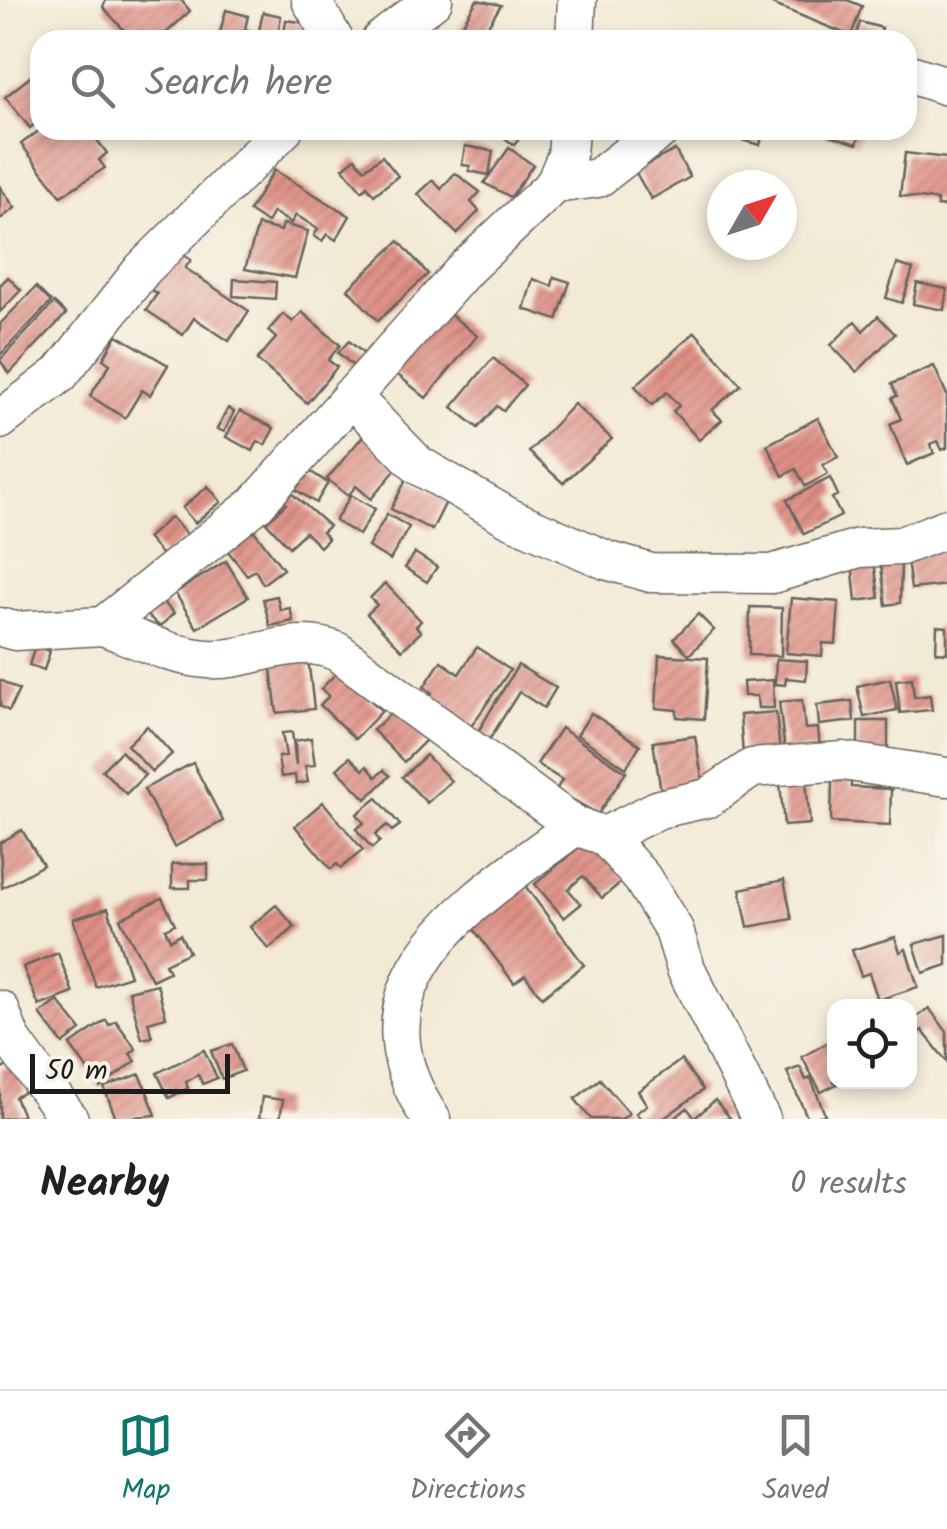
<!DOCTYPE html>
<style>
body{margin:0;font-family:Kalam,sans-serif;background:#f6f6f6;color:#202124}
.controls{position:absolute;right:30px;bottom:30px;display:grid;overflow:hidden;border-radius:20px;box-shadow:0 5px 15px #0003}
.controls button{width:90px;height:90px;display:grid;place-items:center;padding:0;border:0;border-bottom:2px solid #e0e0e0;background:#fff;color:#202124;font:50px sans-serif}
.compass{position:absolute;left:707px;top:170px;width:90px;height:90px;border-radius:50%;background:#fff;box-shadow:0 5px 15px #0003;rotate:51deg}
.scale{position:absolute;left:30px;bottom:25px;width:200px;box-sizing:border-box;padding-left:10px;border:5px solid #1c1c1c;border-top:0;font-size:28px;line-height:35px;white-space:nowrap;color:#1c1c1c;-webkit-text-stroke:8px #f7f3e8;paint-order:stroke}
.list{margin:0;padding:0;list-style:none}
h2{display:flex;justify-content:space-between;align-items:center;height:130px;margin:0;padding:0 40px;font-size:42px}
h2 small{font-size:32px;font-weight:400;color:#757577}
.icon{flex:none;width:55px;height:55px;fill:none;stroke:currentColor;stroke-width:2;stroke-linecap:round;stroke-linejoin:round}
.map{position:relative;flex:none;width:947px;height:1119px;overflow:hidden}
.search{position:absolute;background:#fff;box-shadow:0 5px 15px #0003;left:30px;right:30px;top:30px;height:110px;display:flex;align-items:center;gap:25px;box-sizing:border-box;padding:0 35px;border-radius:30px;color:#757577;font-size:38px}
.sheet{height:270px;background:#fff}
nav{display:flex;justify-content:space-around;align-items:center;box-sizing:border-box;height:140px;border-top:2px solid #e0e0e0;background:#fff;font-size:28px;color:#757577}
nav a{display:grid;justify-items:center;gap:5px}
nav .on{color:#0f766e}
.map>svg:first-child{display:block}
</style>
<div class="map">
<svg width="947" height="1119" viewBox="0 0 947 1119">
<defs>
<pattern id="building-hatch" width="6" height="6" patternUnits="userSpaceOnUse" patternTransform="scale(2.5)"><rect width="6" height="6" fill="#e09186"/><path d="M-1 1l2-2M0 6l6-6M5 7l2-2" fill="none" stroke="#b5766d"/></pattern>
</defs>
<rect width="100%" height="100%" fill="#f7f3e8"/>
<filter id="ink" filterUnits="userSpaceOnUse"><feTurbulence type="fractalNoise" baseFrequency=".01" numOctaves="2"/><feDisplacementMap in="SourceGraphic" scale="20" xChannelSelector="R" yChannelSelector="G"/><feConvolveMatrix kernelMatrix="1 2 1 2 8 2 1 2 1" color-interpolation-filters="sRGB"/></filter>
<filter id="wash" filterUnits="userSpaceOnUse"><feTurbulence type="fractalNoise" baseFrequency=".0048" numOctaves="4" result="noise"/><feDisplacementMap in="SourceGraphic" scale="40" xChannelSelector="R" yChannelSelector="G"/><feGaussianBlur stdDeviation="2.25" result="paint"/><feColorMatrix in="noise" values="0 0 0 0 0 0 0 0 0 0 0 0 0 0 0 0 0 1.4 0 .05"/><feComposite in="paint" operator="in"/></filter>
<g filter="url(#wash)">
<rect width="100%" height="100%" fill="#f3ead5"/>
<g id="blocks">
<g fill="url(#building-hatch)">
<path d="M106 0H181L190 11 159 40H133L103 7Z"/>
<path d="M477 0 501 5 479 40H453Z"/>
<path d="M774 0H847L862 6 851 36 772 4Z"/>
<path d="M226 10 248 16 245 29 252 31 249 40H218Z"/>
<path d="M263 12 281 16 277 40H257Z"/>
<path d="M286 20 320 25 318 40H283Z"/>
<path d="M860 22 882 28 879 40H855Z"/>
<path d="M426 25 438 34 433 40H414Z"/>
<path d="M40 69V120L30 128 5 97Z"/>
<path d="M40 130H98L102 135 97 140 107 153 99 160 105 168 61 196 21 144Z"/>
<path d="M494 130H526L514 145Z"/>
<path d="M740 130H764L760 145 737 139Z"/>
<path d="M814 130H861L857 144Z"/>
<path d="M465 146 493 151 489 175 469 171 470 166 462 165Z"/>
<path d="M509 148 533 165 511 197 484 183Z"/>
<path d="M675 150 690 177 651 199 635 171Z"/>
<path d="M905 153 947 158V207L937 206V200L900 196Z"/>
<path d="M382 156 398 176 374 195 367 186 362 191 343 168 355 158 365 169Z"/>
<path d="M274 170 350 216 336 240 327 234 322 241 314 236 318 229 296 215 291 223 273 212 267 223 249 211Z"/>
<path d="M455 173 480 192 471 202 479 211 457 234 418 194 433 180 441 189Z"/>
<path d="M0 187 15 208 0 219Z"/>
<path d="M283 224 308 231 295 278 245 269 258 225 281 231Z"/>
<path d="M399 241 428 274 378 321 348 289Z"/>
<path d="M176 250 191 260 185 268 249 311 229 341 194 318 183 335 146 310 157 294 150 289Z"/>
<path d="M897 264 913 269 902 303 886 298Z"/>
<path d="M8 277 21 290 0 312V285Z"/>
<path d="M554 277 570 282 557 320 524 309 533 279 552 286Z"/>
<path d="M234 279 276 282 275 299 233 296Z"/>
<path d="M917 283 947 289 944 310 913 304Z"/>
<path d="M36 287 51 302 0 355V324Z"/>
<path d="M54 303 66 314 9 374 0 360Z"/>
<path d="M444 309 477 336 426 398 393 371Z"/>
<path d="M302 312 340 345 328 360 337 367 307 403 257 360 276 338 268 331 283 314 293 322Z"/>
<path d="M878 316 895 334 857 372 831 345 855 321 863 331Z"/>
<path d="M695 332 741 385 712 410 722 420 699 440 673 411 679 406 667 392 652 405 635 386Z"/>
<path d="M117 335 168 365 150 395 142 390 125 418 90 396 110 364 103 359Z"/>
<path d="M349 341 364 354 370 346 376 351 359 371 338 353Z"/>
<path d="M493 358 525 385 503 411 497 406 478 428 452 407Z"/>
<path d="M934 366 947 395V448L942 450 938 441 930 444 934 453 907 465 890 424 901 419 892 398 897 396 892 384Z"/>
<path d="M574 404 612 439 563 483 529 452Z"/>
<path d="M228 408 234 412 224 432 217 429Z"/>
<path d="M240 411 274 428 265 445 258 441 253 451 226 437Z"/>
<path d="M818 418 838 457 823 465 828 474 805 486 796 469 783 476 767 445Z"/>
<path d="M363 436 399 466 371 499 356 486 348 496 327 479Z"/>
<path d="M308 470 328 483 316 503 295 489Z"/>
<path d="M407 478 448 498 432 530 391 509Z"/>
<path d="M830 478 838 495 832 498 841 516 804 534 787 500Z"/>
<path d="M208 486 221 502 195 523 182 508Z"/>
<path d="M287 489 329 526 322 532 328 539 320 547 305 532 289 547 266 522 286 504 278 497Z"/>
<path d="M351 495 375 509 359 535 335 521Z"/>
<path d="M387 514 409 527 390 560 368 547Z"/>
<path d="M171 517 187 535 163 556 147 538Z"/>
<path d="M249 524 283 569 263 584 255 570 247 575 223 545Z"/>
<path d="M947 548V585L911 589 906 553Z"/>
<path d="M415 553 437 567 427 582 405 568Z"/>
<path d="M226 561 248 597 197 628 175 593Z"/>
<path d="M874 561 879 598 856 601 852 563Z"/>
<path d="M901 564 900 603 886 605 881 566Z"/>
<path d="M385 583 421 621 416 626 421 632 402 650 367 614 377 605 370 598Z"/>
<path d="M277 596 280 610 290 608 293 621 270 626 263 599Z"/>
<path d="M791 598 839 602 836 644 823 643 822 656 786 653Z"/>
<path d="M161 600 174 613 160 627 147 615Z"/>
<path d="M750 607 782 608 781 656 749 655Z"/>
<path d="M698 614 714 630 689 655 674 639Z"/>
<path d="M937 626 947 627V653L936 652Z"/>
<path d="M35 646 50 651 44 670 29 665Z"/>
<path d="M477 647 510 670 470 728 428 699 432 693 424 687 441 661 459 674Z"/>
<path d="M659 655 708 658 704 719 677 717V710L656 708Z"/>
<path d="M308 658 314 709 277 713 270 662Z"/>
<path d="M776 659 807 661 806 680 786 678 785 685 775 684Z"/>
<path d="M347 662 365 695 382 711 355 739 320 705 329 696 321 689Z"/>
<path d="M518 665 556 688 544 708 519 692 486 745 474 738Z"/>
<path d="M912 678 914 697 930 695 932 710 900 713 896 680Z"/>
<path d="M890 679 897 710 864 717 857 686Z"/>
<path d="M0 680 19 690 9 711 0 706Z"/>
<path d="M773 680 774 708H758L757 696H744L743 682Z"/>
<path d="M802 700 805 729 818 728 820 748 785 752 779 702Z"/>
<path d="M852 701 854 721 819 725 817 705Z"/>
<path d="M397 707 428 738 404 762 373 730Z"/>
<path d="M776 712 780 753 743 755 740 715Z"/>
<path d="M591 713 640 745 626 768 577 735Z"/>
<path d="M858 721H888V758L858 749Z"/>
<path d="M147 726 172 754 152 772 127 745Z"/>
<path d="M561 728 626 772 598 814 556 790 562 780 537 764Z"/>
<path d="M292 732 296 766 295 741 311 738 315 765 305 766 308 782 296 784 295 775 281 777 278 757 286 756 282 733Z"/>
<path d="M695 736 703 784 661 791 653 742Z"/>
<path d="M121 751 145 775 126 794 102 770Z"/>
<path d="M426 755 451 781 427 803 402 777Z"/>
<path d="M350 757 363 770 367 766 376 777 384 770 390 776 366 799 337 769Z"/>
<path d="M193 763 223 821 174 847 144 789Z"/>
<path d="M806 780 810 824 784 826 780 782Z"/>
<path d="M832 781H851V787L891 789 890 825 831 822Z"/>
<path d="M377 798 400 825 392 831 387 825 375 835 380 841 372 848 356 829 364 823 357 814Z"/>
<path d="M323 802 363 850 341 868 337 864 331 869 295 826Z"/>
<path d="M22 830 43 865 2 888 0 843Z"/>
<path d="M590 838 625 879 602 898 583 876 568 889 581 904 564 918 535 884Z"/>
<path d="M172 864H208V880H190V888H172Z"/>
<path d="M784 880 792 919 748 927 740 889Z"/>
<path d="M523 883 584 965 542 997 525 975 514 983 469 923Z"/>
<path d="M162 898 175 924 165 929 170 940 180 934 189 952 165 964 169 972 152 980 120 919Z"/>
<path d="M276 905 295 927 269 949 250 927Z"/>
<path d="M108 908 130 976 96 987 73 919Z"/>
<path d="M947 935V965L923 973 914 944Z"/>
<path d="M895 937 900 952 906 949 918 987 878 1000 869 973 861 976 852 950Z"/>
<path d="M58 953 73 993 39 1006 23 967Z"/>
<path d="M157 984 166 1017 148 1022 152 1037 142 1039 129 991Z"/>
<path d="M58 1001 81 1030 63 1044 40 1014Z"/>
<path d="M929 1008 947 1032V1062L922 1030 910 1039V1023Z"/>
<path d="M106 1020 109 1025 116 1021 136 1049 130 1054 136 1061 100 1087 70 1045Z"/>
<path d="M834 1039V1082H841L821 1092 802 1057Z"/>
<path d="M232 1044 243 1071 222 1079 211 1051Z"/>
<path d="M204 1050 217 1078 203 1084 198 1075 186 1082 188 1088 169 1098 157 1073Z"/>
<path d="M681 1060 703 1090 663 1119H641L636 1113 647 1105 638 1091Z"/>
<path d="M12 1064 25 1092 15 1097 23 1116 0 1119V1070Z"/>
<path d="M800 1067 806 1080 811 1078 825 1115 808 1119 787 1072Z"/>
<path d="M140 1074 156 1115 116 1119 104 1087Z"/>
<path d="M600 1079 629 1113 622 1119H591L575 1099Z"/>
<path d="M262 1097 283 1100 280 1119H259Z"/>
<path d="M715 1100 731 1119H674L687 1108 695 1118Z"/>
</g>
</g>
</g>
<g filter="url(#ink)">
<use href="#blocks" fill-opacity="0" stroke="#67645d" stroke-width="2.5"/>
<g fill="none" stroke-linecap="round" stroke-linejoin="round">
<g stroke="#67645d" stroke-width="41">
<g id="minor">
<path d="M311 0 334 40"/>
<path d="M381 40 433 0"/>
<path d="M575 40 577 0"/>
<path d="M907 73 947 86"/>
<path d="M555 184 567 155 569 130"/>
<path d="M351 396 418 465 510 518 606 560 651 573 772 574 859 548 901 546 947 528"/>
<path d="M0 420 60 374 143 269 283 130"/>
<path d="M103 626C135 638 173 657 208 659 253 662 291 632 338 652L575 826 605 836 659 809 708 798 752 768 843 761 947 777"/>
<path d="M0 627 15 631 103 626 256 504 466 268 555 184 598 178 660 130"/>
<path d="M605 836 642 878 674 930 686 969 761 1119"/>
<path d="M0 1010 11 1039 69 1119"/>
<path d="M431 1119C338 979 477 899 575 826"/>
</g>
</g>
<use href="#minor" stroke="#fff" stroke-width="38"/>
</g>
</g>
</svg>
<div class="controls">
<button><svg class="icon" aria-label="locate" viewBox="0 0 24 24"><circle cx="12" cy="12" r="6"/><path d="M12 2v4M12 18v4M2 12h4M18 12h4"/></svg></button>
</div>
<svg class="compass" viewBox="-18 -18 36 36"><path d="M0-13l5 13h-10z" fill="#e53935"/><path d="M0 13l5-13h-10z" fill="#757577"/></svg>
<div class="scale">50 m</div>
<div class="search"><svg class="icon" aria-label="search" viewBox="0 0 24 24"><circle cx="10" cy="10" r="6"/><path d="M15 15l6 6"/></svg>Search here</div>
</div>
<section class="sheet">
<h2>Nearby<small>0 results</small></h2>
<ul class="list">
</ul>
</section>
<nav>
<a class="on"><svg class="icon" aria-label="map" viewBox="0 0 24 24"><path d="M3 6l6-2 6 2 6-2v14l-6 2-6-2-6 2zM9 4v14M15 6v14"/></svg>Map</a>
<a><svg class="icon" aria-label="directions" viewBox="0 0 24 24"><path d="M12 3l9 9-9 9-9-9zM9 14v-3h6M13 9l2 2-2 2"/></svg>Directions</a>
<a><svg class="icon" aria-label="saved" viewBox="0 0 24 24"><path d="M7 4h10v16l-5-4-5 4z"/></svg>Saved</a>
</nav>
